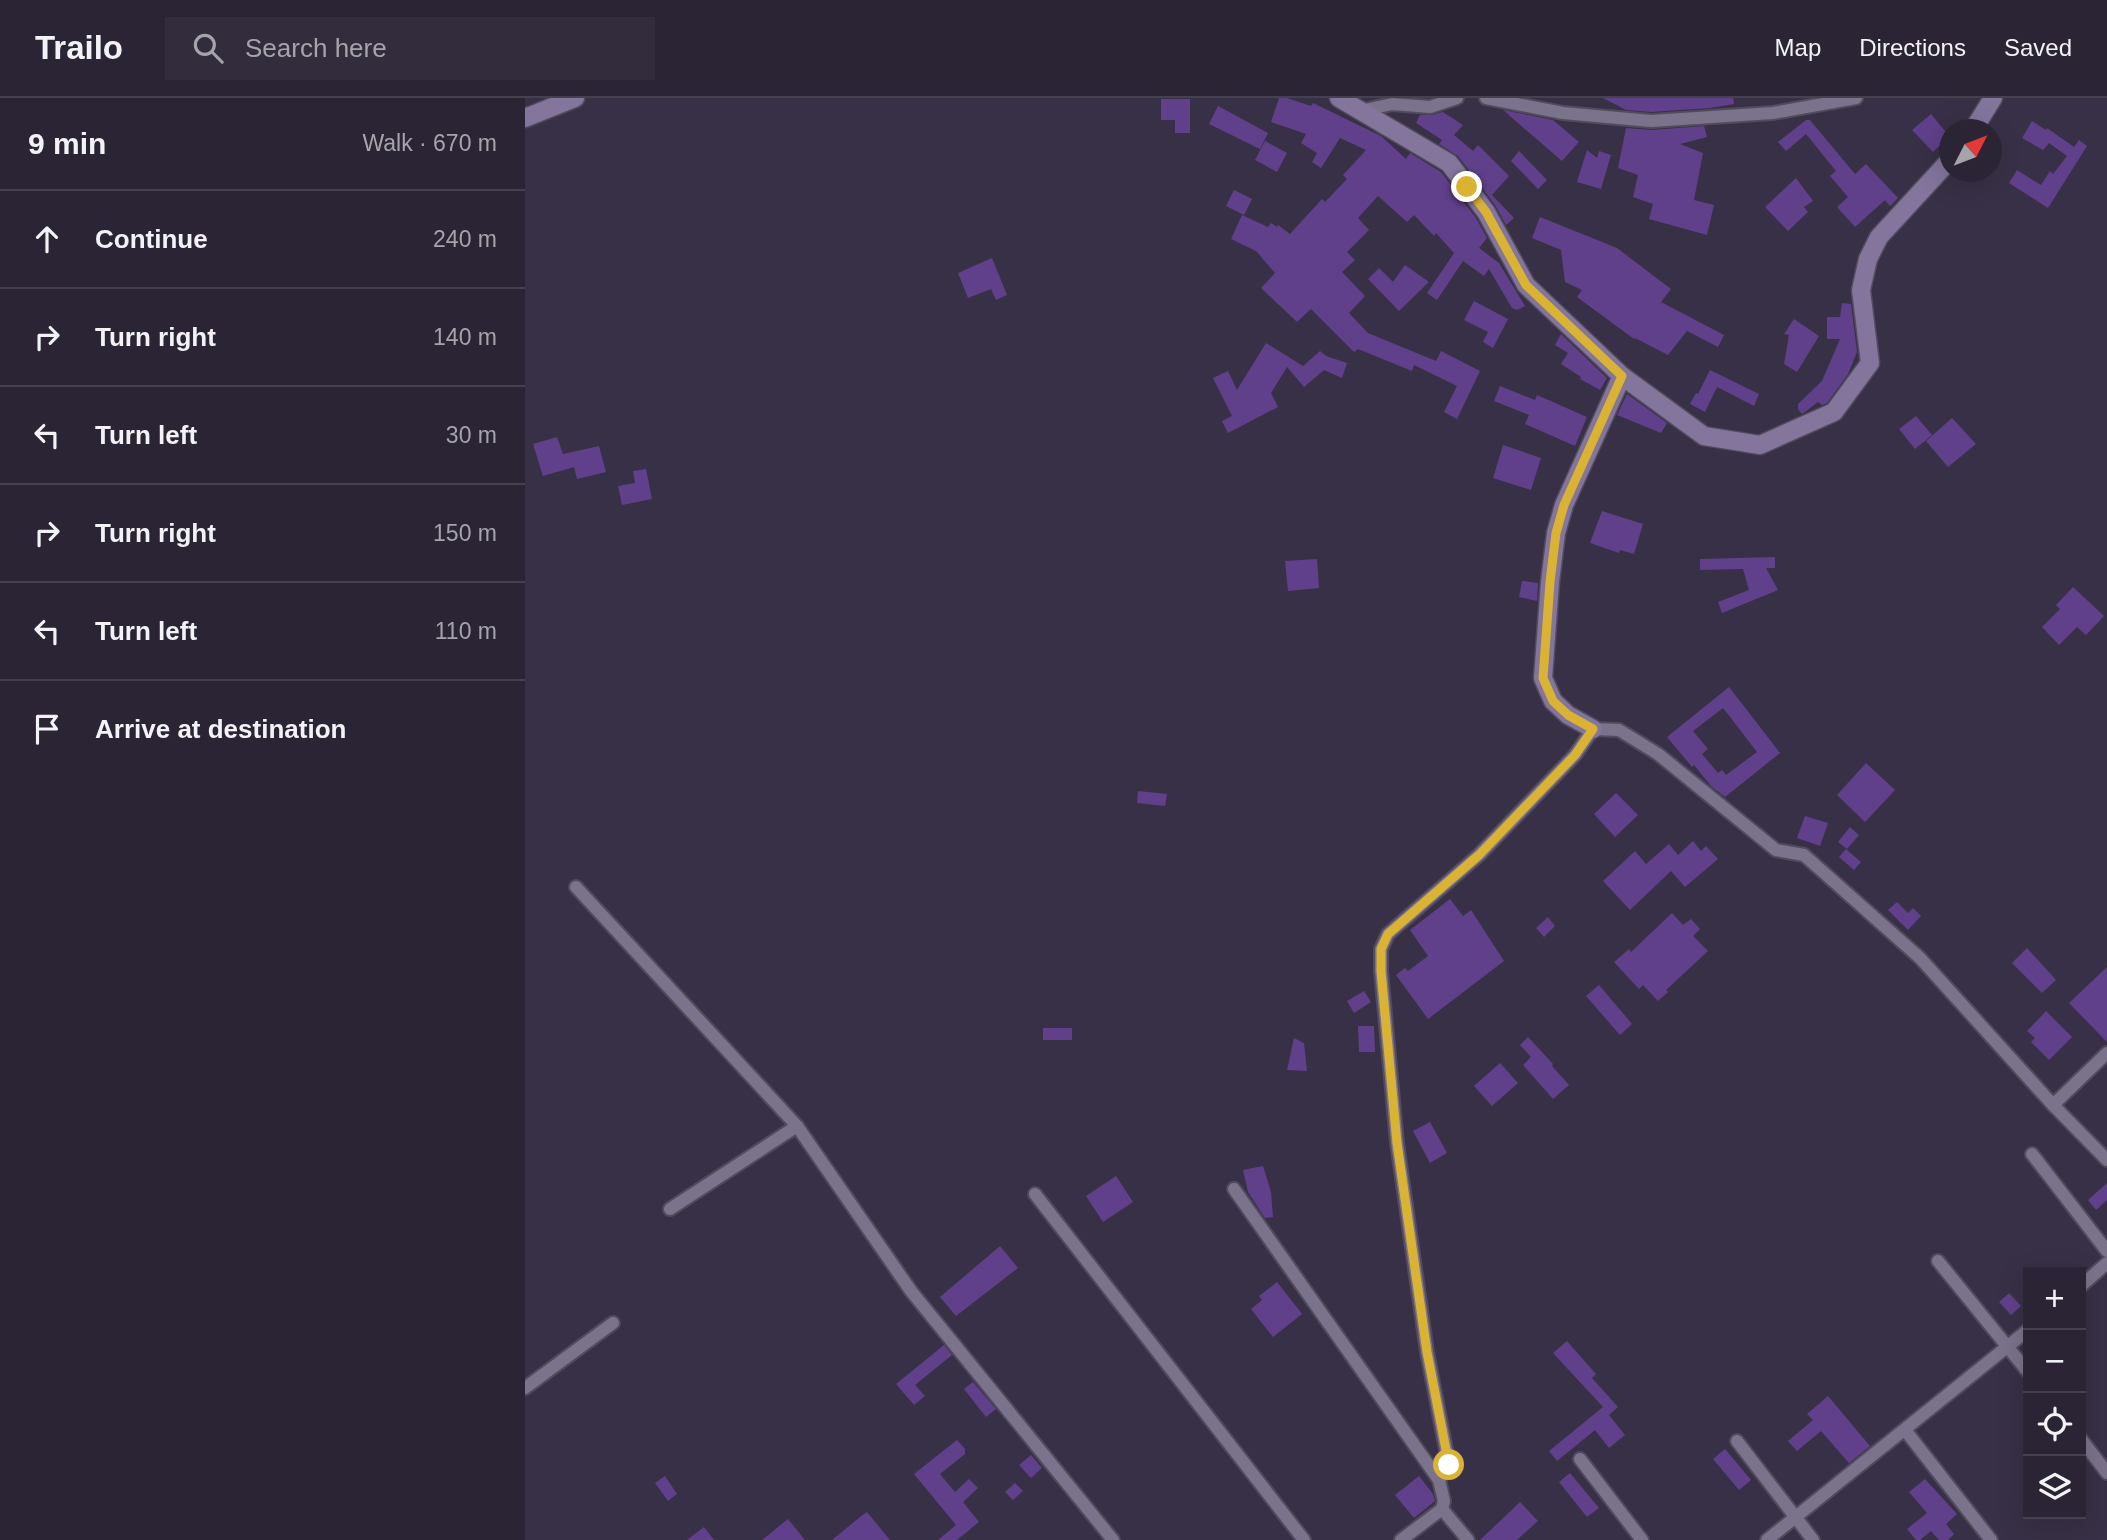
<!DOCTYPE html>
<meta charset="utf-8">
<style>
body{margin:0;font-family:Helvetica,sans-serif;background:#322c3c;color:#f1f3f6}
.controls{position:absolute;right:21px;bottom:21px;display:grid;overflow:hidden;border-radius:0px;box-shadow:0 7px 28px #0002}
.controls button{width:63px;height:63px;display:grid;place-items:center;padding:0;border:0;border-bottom:2px solid #46414f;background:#2a2434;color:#f1f3f6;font:35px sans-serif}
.compass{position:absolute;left:1414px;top:21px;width:63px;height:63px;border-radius:50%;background:#2a2434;box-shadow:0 7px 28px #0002;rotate:48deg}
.stop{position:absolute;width:21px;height:21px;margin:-16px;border:5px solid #dab334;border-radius:50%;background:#fff}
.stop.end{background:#dab334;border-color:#fff;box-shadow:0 2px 7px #0008}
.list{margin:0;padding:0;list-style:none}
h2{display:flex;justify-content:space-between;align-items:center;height:91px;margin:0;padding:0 28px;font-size:30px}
h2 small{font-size:23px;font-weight:400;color:#a5a4ac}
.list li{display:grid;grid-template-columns:46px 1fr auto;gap:21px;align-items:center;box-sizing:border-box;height:98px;padding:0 28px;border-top:2px solid #46414f}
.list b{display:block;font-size:26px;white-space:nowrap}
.list em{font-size:23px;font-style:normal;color:#a5a4ac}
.icon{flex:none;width:38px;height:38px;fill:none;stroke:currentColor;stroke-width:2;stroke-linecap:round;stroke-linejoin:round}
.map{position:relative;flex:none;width:1582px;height:1442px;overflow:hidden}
header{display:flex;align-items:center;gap:42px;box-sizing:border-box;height:98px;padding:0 35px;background:#2a2434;border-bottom:2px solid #46414f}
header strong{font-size:33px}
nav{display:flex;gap:38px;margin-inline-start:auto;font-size:24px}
.search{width:490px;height:63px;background:#322c3c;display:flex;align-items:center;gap:18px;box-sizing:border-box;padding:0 24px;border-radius:0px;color:#a5a4ac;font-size:26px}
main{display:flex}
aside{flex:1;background:#2a2434}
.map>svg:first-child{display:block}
</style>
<header>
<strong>Trailo</strong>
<div class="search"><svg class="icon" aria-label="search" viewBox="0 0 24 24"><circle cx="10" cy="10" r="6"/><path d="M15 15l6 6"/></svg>Search here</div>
<nav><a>Map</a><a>Directions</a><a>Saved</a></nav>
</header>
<main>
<aside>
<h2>9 min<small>Walk · 670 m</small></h2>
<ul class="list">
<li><svg class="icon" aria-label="ahead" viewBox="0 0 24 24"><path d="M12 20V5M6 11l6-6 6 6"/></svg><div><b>Continue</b></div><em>240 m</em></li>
<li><svg class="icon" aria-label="right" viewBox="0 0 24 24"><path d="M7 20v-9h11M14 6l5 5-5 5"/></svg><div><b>Turn right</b></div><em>140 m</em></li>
<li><svg class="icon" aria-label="left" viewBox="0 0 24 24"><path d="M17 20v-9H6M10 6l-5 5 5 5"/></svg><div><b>Turn left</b></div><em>30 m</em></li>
<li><svg class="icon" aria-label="right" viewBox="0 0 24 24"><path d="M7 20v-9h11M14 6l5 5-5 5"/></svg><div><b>Turn right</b></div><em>150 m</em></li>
<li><svg class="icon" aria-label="left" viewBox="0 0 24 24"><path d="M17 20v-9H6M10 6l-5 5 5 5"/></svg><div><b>Turn left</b></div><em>110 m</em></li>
<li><svg class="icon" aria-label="arrive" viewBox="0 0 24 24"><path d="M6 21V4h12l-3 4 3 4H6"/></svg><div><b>Arrive at destination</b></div></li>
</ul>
</aside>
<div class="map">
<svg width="1582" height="1442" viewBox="0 0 1582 1442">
<rect width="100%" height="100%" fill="#383046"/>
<g fill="#60408b" fill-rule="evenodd">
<path d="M754 0H762L786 8 788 5 856 38 881 61 885 55 916 74 951 120 962 140 954 150 974 165 1000 208 992 212 987 210 964 171 959 178 938 163 912 202 902 195 929 155 911 135 909 138 889 117 882 124 853 98 833 120 844 132 822 154 830 162 817 174 840 198 824 215 843 235 911 263 916 253 955 273 932 321 919 314 932 288 889 267 887 273 833 251 829 254 786 211 772 224 736 190 750 175 731 153 706 141 717 117 743 129 746 125 752 129 753 127 765 136 797 101 800 104 822 81 818 77 841 52 815 40 796 70 787 64 792 55 776 45 781 36 746 24Z"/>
<path d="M1078 0H1208L1209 6 1185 10 1126 14 1101 12Z"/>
<path d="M636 1H665V35H650V22H636Z"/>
<path d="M693 8 743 35 735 51 684 26Z"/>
<path d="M978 12 1028 22 1054 44 1037 63Z"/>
<path d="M918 14 938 27 929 37 948 53 953 47 984 78 967 97 989 120 981 127 970 107 933 58 914 46 917 42 891 25 895 17H907Z"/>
<path d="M1406 16 1424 38 1408 54 1387 32Z"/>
<path d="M1281 22H1285L1330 76 1341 66 1373 100 1365 108 1360 102 1330 129 1312 109 1323 99 1305 78 1311 73 1281 36 1261 53 1253 44Z"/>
<path d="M1507 23 1521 32 1522 30 1549 49 1554 42 1562 48 1523 110 1484 85 1492 72 1516 87 1525 73 1528 76 1542 58 1524 45 1518 52 1497 40Z"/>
<path d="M1179 28 1182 39 1155 46 1178 55 1169 102 1189 107 1182 137 1124 121 1128 106 1108 99 1113 77 1093 70 1101 30 1126 32Z"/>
<path d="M740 43 762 55 752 74 730 62Z"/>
<path d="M1062 52 1072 60 1074 53 1086 57 1076 91 1052 84Z"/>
<path d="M994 53 1022 82 1013 91 986 63Z"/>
<path d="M1271 80 1288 103 1279 109 1283 114 1263 133 1240 109Z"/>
<path d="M709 92 727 101 719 117 701 108Z"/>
<path d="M1015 119 1092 150 1146 191 1136 204 1199 237 1193 249 1162 233 1143 257 1110 240 1109 241 1052 199 1057 192 1040 184 1036 152 1007 140Z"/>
<path d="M467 160 482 197 471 202 466 191 443 200 433 175Z"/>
<path d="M880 167 904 184 874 213 843 181 854 170 868 184Z"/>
<path d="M949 203 983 221 968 250 958 244 963 234 939 222Z"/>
<path d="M1317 205 1326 206 1332 254 1323 276 1302 305 1297 307 1293 304 1277 316 1273 311V306L1297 283 1315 241H1302V219H1315Z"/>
<path d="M1269 221 1294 238 1272 274 1259 266 1264 237 1259 236Z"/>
<path d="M1036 236 1082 280 1075 292 1055 281 1056 279 1036 266 1043 255 1030 247Z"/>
<path d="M741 245 778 268 795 253 801 258 822 265 817 280 799 272 779 289 762 269 746 295 753 309 703 335 697 323 707 318 688 280 703 273 712 292Z"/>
<path d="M1185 272 1234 296 1229 308 1192 289 1180 314 1165 306 1171 295 1173 296Z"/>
<path d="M975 288 1010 302 1012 297 1062 319 1050 348 1000 326 1004 317 969 303Z"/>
<path d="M1102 296 1142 325 1136 335 1092 317Z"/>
<path d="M1391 318 1407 337 1390 351 1374 331Z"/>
<path d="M1427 320 1451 346 1423 369 1401 343Z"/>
<path d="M32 339 38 356 74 348 81 374 52 381 49 369 18 378 8 346Z"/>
<path d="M978 347 1016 360 1006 392 968 380Z"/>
<path d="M121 371 127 401 97 407 93 388 110 385 108 373Z"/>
<path d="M1077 413 1118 426 1109 456 1095 452 1094 455 1065 445Z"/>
<path d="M1250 459V470H1241L1253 492 1197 515 1193 504 1224 492 1218 471 1175 472V461Z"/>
<path d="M792 461 794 490 763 493 760 463Z"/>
<path d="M997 483 1013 485 1012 503 994 499Z"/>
<path d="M1548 489 1579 518 1561 537 1552 529 1534 547 1517 529 1535 511 1531 507Z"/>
<path d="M1204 589 1255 655 1200 699 1186 688 1169 667 1167 669 1142 639ZM1198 610 1232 654 1201 677 1197 672 1193 675 1177 656 1183 651 1168 633Z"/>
<path d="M1341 665 1370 692 1340 724 1312 697Z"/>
<path d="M613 693 642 696 640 708 612 705Z"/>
<path d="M1091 695 1113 717 1090 739 1069 716Z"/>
<path d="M1280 718 1303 725 1295 748 1272 740Z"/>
<path d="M1325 729 1334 737 1322 751 1313 744Z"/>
<path d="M1168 743 1176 753 1181 748 1193 761 1160 789 1146 773 1105 812 1078 783 1110 753 1121 766 1144 746 1153 757Z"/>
<path d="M1321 751 1336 764 1329 772 1314 759Z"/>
<path d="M925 801 938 818 946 812 979 863 903 921 871 877 880 870 883 873 903 858 885 832Z"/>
<path d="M1372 804 1383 815 1388 810 1396 818 1383 832 1363 812Z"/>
<path d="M1147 815 1158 827 1166 821 1175 831 1168 838 1183 853 1141 892 1143 894 1133 903 1118 887 1114 891 1089 864 1104 851 1106 854Z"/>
<path d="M1023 819 1030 828 1019 839 1011 830Z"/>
<path d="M1502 850 1531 882 1517 895 1487 865Z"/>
<path d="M1582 869V944L1544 905Z"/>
<path d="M1074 887 1107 926 1095 937 1061 898Z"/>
<path d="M839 893 846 904 829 915 822 903Z"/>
<path d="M1521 913 1547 939 1524 962 1506 944 1510 940 1502 933Z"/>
<path d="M833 928H849L850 954H834Z"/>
<rect x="518" y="930" width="29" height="12"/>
<path d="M1003 939 1028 966 1027 968 1044 987 1028 1001 998 967 1006 959 995 947Z"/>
<path d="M769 940 779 945 782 973 762 972Z"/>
<path d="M975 965 993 985 967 1008 949 988Z"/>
<path d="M905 1024 922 1055 905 1065 888 1033Z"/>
<path d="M738 1068 746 1094 748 1119 740 1120 723 1094 718 1072Z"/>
<path d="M591 1078 608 1104 578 1124 561 1098Z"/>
<path d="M1582 1085V1102L1571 1112 1563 1102Z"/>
<path d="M475 1148 493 1170 431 1218 415 1199Z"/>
<path d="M752 1184 777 1216 748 1239 726 1211 737 1202 734 1198Z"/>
<path d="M1484 1195 1496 1208 1486 1217 1474 1204Z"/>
<path d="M1042 1243 1071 1276 1067 1280 1093 1309 1084 1317 1100 1337 1084 1350 1070 1332 1032 1363 1024 1353 1078 1309 1028 1255Z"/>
<path d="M419 1247 427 1257 390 1287 400 1298 389 1307 371 1286Z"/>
<path d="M448 1284 471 1311 461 1319 439 1291Z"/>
<path d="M1303 1298 1345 1348 1324 1365 1296 1333 1272 1353 1263 1343 1288 1322 1282 1316Z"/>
<path d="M432 1342 440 1351V1356L415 1376 430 1394 444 1381 453 1390 438 1404 454 1424 432 1442H413L431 1427 389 1376Z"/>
<path d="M1200 1351 1226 1382 1214 1392 1188 1361Z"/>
<path d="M506 1357 517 1370 506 1380 494 1367Z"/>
<path d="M1045 1375 1074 1410 1062 1419 1034 1384Z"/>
<path d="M140 1378 152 1396 143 1403 130 1385Z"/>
<path d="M894 1378 908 1396 910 1403 889 1420 870 1397Z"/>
<path d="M1400 1381 1432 1416 1421 1426 1429 1436 1423 1442H1414L1406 1433 1395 1442H1391L1382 1431 1402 1415 1384 1394Z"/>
<path d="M490 1385 498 1393 488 1402 480 1394Z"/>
<path d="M995 1404 1013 1423 992 1442H955Z"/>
<path d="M342 1414 365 1442H307L335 1419Z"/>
<path d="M263 1421 280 1442H237L258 1425Z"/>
<path d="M179 1429 189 1442H162Z"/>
</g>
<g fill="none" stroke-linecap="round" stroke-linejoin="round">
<g stroke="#524b5d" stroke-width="16">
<g id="street">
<path d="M961 0 1038 15 1126 23 1248 15 1331 0"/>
<path d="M835 13 867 6 905 9 932 0"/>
<path d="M51 789 272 1028 386 1193 588 1442"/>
<path d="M1528 1007 1582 955"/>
<path d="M1507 1056 1582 1153"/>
<path d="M709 1091 914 1382 919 1403 917 1411 943 1442"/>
<path d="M510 1096 779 1442"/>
<path d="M145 1111 272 1028"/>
<path d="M1413 1163 1503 1274"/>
<path d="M1556 1188 1582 1165"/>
<path d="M0 1290 88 1225"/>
<path d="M1380 1332 1466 1442"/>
<path d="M1556 1341 1582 1375"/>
<path d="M1212 1343 1288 1442"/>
<path d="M1055 1361 1117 1442"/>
<path d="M914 1382 924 1367 902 1254 872 1045 856 873V851L863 836 954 757 1050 657 1068 631 1094 632 1133 656 1251 752 1279 757 1395 860 1528 1007 1582 1062"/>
<path d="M876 1442 917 1411"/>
<path d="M1242 1442 1503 1232"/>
</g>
</g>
<g stroke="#524b5d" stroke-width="21">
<g id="secondary">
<path d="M814 0 924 65 961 114 1001 187 1097 278 1039 407 1031 435 1025 484 1018 580 1028 603 1043 617 1068 631"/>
<path d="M0 20 50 0"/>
<path d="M1448 32 1468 0"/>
<path d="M1097 278 1179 338 1235 347 1309 314 1345 265 1336 192 1343 161 1354 139 1424 63"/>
</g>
</g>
<use href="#street" stroke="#7b728b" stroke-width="12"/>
<use href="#secondary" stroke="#83759c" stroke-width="18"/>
</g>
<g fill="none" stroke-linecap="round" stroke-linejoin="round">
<path stroke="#dab334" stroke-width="9" d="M924 1367 902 1254 872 1045 856 873V851L863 836 954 757 1050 657 1068 631 1043 617 1028 603 1018 580 1025 484 1031 435 1039 407 1097 278 1001 187 961 114 942 89"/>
</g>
</svg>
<div class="controls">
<button>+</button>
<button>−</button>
<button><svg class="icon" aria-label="locate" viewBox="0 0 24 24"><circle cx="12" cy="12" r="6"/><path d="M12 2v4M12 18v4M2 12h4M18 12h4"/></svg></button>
<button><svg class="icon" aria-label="layers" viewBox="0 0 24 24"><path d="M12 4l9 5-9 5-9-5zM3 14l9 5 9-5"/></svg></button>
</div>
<svg class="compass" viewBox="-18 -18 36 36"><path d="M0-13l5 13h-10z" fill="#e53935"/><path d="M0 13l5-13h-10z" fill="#a5a4ac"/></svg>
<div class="stop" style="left:924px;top:1367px"></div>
<div class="stop end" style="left:942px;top:89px"></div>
</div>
</main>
